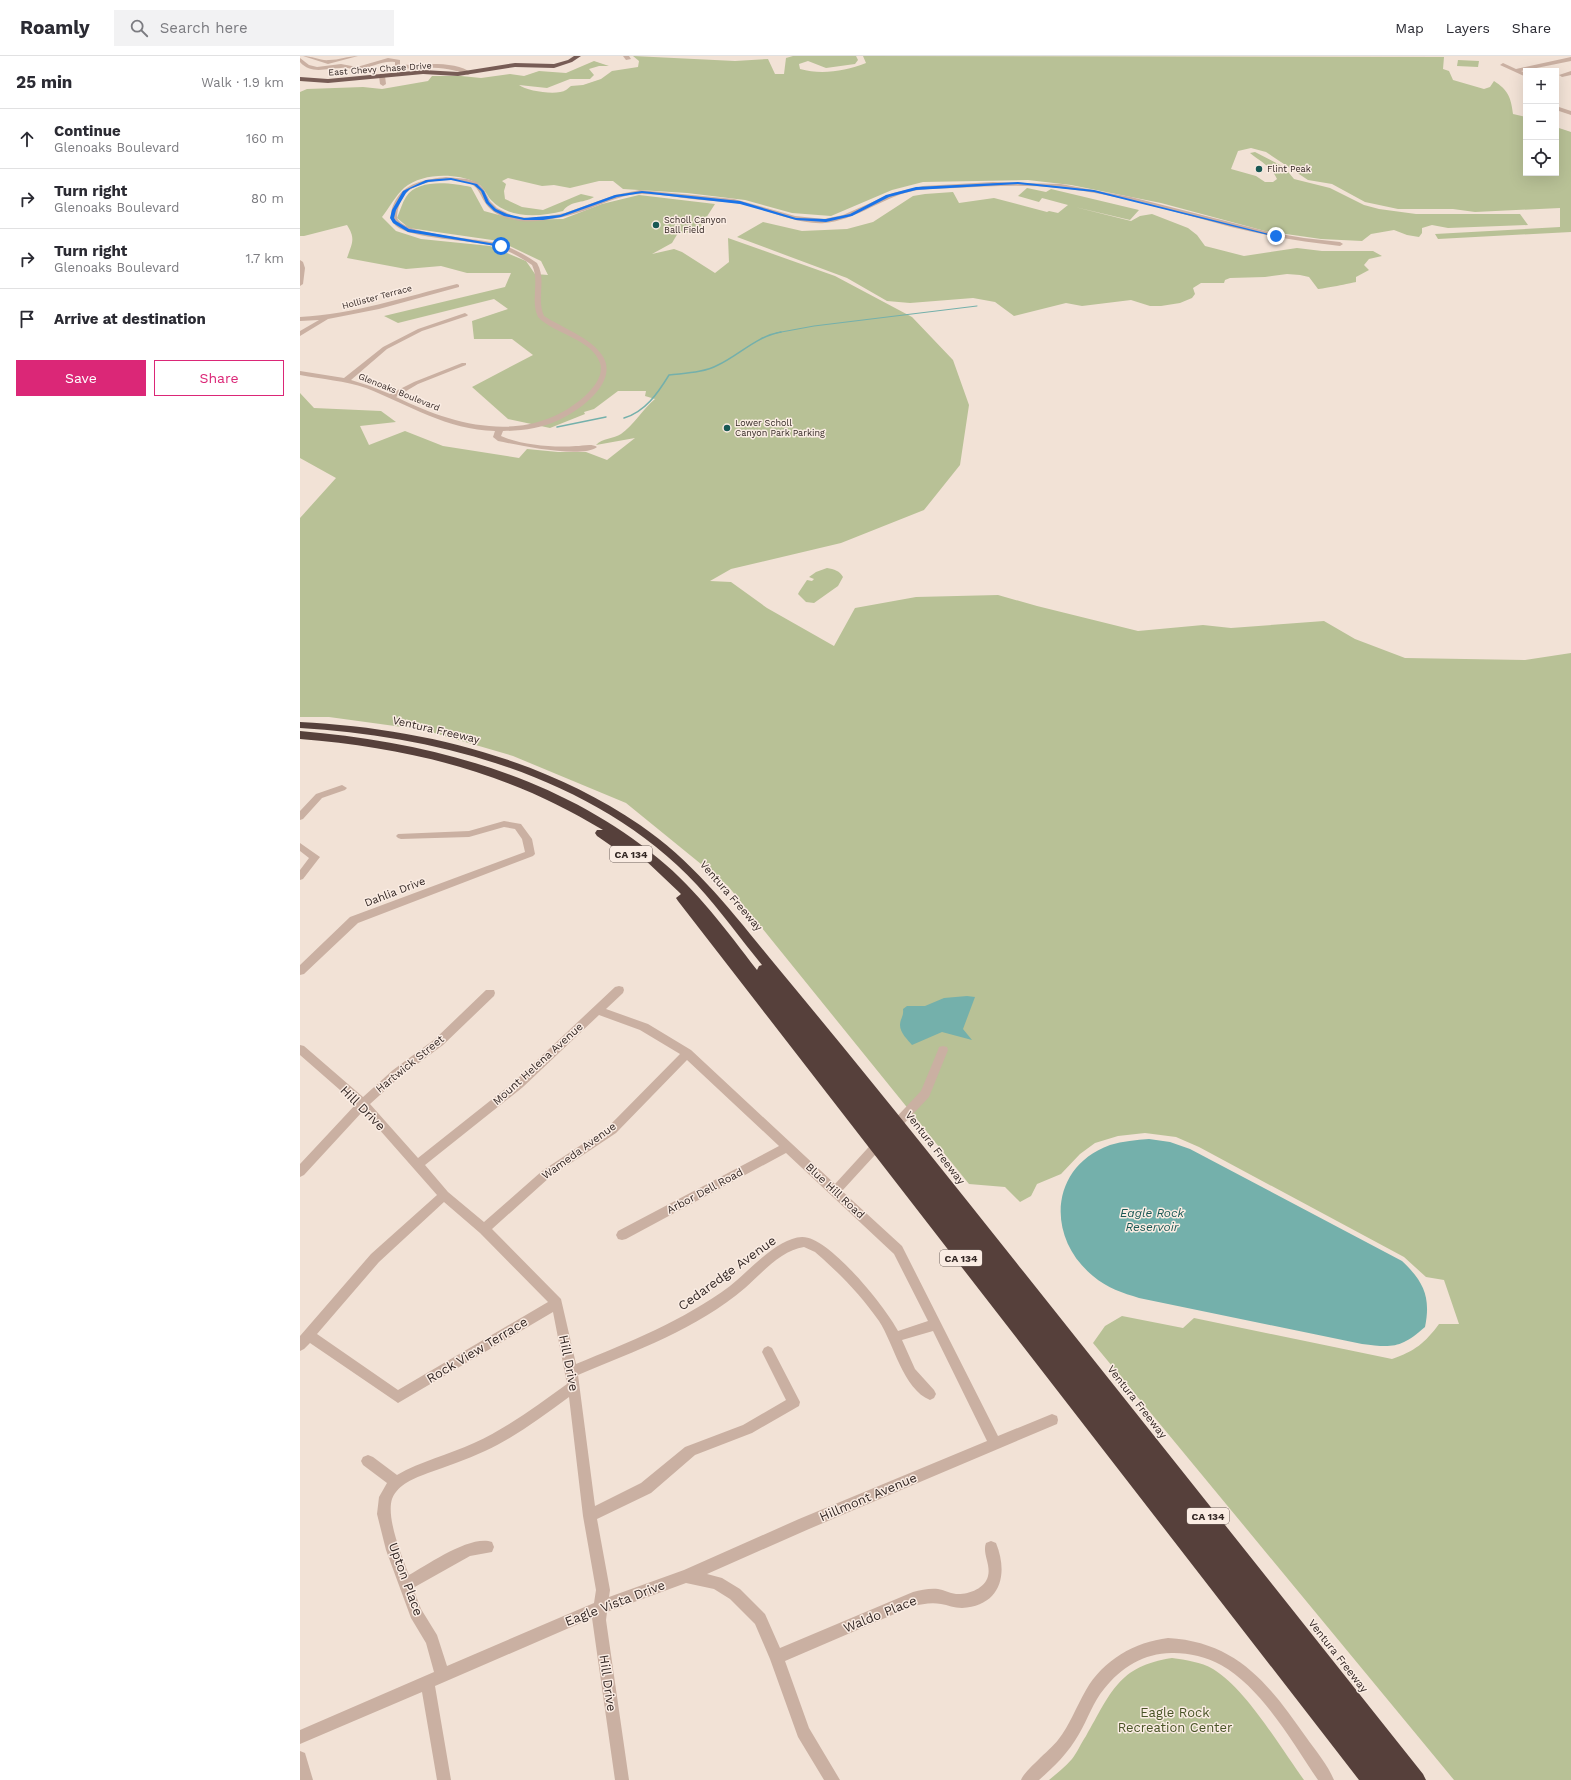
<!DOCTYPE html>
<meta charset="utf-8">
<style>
body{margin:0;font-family:"Work Sans",sans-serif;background:#f2f2f3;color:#2b2b33}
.controls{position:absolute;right:12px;top:12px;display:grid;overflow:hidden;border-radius:0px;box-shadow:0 4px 16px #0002}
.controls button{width:36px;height:36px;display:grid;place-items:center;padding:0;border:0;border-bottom:1px solid #e1e1e2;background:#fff;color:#2b2b33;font:20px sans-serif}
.stop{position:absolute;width:12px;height:12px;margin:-9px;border:3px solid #1a73e8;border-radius:50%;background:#fff}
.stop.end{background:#1a73e8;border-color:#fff;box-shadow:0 1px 4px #0008}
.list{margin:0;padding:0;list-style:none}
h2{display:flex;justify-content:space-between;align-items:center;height:52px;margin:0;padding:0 16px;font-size:17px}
h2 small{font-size:13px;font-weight:400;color:#7c7c81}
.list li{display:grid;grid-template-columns:26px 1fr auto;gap:12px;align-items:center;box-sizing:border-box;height:60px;padding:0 16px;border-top:1px solid #e1e1e2}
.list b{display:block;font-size:15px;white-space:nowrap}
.list p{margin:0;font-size:13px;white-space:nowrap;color:#7c7c81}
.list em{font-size:13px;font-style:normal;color:#7c7c81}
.actions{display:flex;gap:8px;padding:12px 16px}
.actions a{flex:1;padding:9px 0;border:1px solid #db2777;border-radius:0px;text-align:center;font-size:14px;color:#db2777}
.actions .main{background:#db2777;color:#fff}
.icon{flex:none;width:22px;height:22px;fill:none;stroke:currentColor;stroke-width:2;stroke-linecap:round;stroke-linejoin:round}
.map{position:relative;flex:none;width:1271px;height:1724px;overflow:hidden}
header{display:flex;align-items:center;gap:24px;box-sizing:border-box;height:56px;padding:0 20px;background:#fff;border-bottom:1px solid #e1e1e2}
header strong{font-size:19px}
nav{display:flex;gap:22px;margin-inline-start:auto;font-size:14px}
.search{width:280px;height:36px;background:#f2f2f3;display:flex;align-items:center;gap:10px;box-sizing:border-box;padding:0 14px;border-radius:0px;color:#7c7c81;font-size:15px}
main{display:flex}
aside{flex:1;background:#fff}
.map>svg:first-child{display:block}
</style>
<header>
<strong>Roamly</strong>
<div class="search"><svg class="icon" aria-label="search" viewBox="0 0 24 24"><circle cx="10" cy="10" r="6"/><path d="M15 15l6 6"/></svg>Search here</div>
<nav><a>Map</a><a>Layers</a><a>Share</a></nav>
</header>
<main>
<aside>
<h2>25 min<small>Walk · 1.9 km</small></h2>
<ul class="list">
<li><svg class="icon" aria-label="ahead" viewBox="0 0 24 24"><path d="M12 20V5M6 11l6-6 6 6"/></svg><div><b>Continue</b><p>Glenoaks Boulevard</p></div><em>160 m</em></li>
<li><svg class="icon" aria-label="right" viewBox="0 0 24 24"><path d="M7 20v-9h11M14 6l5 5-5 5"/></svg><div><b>Turn right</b><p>Glenoaks Boulevard</p></div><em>80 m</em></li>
<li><svg class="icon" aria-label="right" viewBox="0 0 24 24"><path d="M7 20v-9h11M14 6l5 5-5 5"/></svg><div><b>Turn right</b><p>Glenoaks Boulevard</p></div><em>1.7 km</em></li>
<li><svg class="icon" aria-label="arrive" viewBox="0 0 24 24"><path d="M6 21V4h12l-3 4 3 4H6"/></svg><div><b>Arrive at destination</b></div></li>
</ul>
<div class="actions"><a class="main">Save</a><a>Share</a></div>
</aside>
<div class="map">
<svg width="1271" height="1724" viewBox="0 0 1271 1724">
<rect width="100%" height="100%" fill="#f2e2d6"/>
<g fill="#b8c196">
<path d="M333 0 435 5 468 3 475 18H484L486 2 493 0H556L558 4 555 8 526 12 508 5 499 8 500 13C522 19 545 15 566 7L563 0 1144 1 1143 13 1149 15 1153 24 1184 33 1190 31 1194 25C1208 34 1211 41 1213 58L1226 61V117H1256V71L1271 76V176L1138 183 1135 178 1260 171V152L1175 156 1153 153H1098L1065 146 1032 128 1008 124 966 96 951 92 938 95 931 113 956 120 965 126H973L977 123C971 110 961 106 950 97L955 96 984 111 994 123 1030 132 1064 149 1079 153 1116 158H1220L1228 169 1148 172 1132 169 1122 172V177L1119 181 1107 179 1094 174 1071 178 1062 185 1021 183 965 175 861 147 771 129 728 124 623 126 592 134 531 160 492 157 445 144 387 137 323 133 313 125H299L270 132 254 129 242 130 208 122 202 125 206 128 204 135 205 143 222 151 243 154 281 138 294 141C282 148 271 144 263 155 239 161 209 163 191 144 186 138 183 129 175 126 155 117 122 117 104 132 96 139 89 152 82 161L96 175 121 183 190 190 226 205 235 218 248 219 241 205 199 185 109 172 97 162C100 155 102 147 106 141 118 122 152 127 171 131L184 155 217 164 263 163 302 148 339 139 415 148 397 176 378 177 372 187 352 198 374 193 382 196 415 217 429 206 428 182 535 220 612 261 653 304 669 349 660 409 624 454 541 487 431 513 410 525 431 526 467 552 534 590 555 552 616 541 698 539 737 550 838 575 903 569 931 572 1024 565 1055 583 1105 602 1225 604 1271 597V1724H1154L793 1287 805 1270 822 1260 883 1272 894 1262 1092 1303C1115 1295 1125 1287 1139 1268H1159L1144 1224 1126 1221 1104 1201 899 1091 876 1081 845 1077 818 1080 795 1087 780 1098 761 1118 737 1128 731 1140 720 1146 705 1131 669 1128 428 830 326 747 213 700 124 674 29 661H0V462L36 422 0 402V337L14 352 81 355 96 366 60 370 69 389 105 375 143 390 219 402 227 393 258 396H286L307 404 335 382 296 389C302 382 314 383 321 378 333 370 343 353 355 343L345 340 346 335H318L294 353 284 356 285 358 250 372 208 363 172 331 233 299 212 283H174L172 265 208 253 194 243 98 267 84 260 205 231 211 217H167L141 210 106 213 47 202C52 187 56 183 47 169L4 180H0V36L7 33 63 31 82 33 128 25 132 20H161L181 22 210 18 224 20 239 15 266 17 294 5 309 10H299L289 13 294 19 290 23H270L247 32 219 29C227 35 257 40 266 34 268 33 269 31 271 30L283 29 301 23 312 15 338 11 339 5Z"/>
<path d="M1158 4 1179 5 1178 11 1157 10Z"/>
<path d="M727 132 746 136 751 133 839 154 830 164 775 151 831 165 840 160 852 158 888 172 897 179 905 190 944 200 997 192 1022 195H1073L1082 200 1069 203 1064 209 1069 214 1056 221V226C1052 227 1022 233 1018 233L1009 221 1000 219 987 218 965 221 930 222 925 224 924 227H901L893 232 895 238 892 242 880 247 861 250H850L831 244 782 250 766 247 714 260 695 246 673 242 610 247 587 245 547 222 437 181 463 166 502 175 547 173 573 166 613 140 625 138 653 136 659 147 694 142 747 156 749 155 758 157 768 149 742 142 739 146 718 140Z"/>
<path d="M527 512C534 513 540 515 543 521L538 530 514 547 506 546 498 538 499 536 507 524 512 525 514 523 509 521 516 516Z"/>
<path d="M872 1602C886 1604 901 1606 913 1613 946 1633 981 1692 1004 1724H749C757 1717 765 1711 772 1703 777 1697 781 1687 786 1680 811 1637 818 1610 872 1602Z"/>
</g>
<g fill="#74b0ab">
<path d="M667 940 675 941 663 973 672 984 642 976 612 989C608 984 600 977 600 969 600 963 604 960 603 953L607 950H625L644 942Z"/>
<path d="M849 1083 870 1086 890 1093 1102 1205C1124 1226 1131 1241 1125 1271 1101 1292 1093 1292 1062 1288L839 1242C823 1237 807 1232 793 1220 746 1182 749 1111 810 1089 823 1085 836 1084 849 1083Z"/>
</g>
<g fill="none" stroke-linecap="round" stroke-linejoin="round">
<path stroke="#74b0ab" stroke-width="1" d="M476 277 514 270 677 250"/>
<g stroke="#74b0ab" stroke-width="1.5">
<path d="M324 362C345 356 358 337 369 319 385 317 403 317 418 309 439 299 457 280 481 276"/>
<path d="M257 371 306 361"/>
</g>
<g fill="#cab0a2" fill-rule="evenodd">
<path d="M3 0C12 0 21 5 29 4 39 4 48 0 58 0L28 8Z"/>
<path d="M323 0H329L331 3 326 4Z"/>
<path d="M1271 1V5L1221 15 1226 17 1224 20 1200 9 1203 7 1216 13Z"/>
<path d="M0 2 9 9 17 11 41 8 57 11 88 2 100 4V9C118 9 157 4 171 17L168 19C145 9 123 12 99 13L95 11V6C82 4 72 12 59 13 53 14 47 11 41 12 27 12 11 19 0 6Z"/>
<path d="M1271 15V19L1262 21 1259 19Z"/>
<path d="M82 18 85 20 86 28 83 30 80 28 79 20Z"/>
<path d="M1256 50 1271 55V59L1256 54Z"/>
<path d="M146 121 167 123 177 126 183 132 190 145 197 152 213 160 228 162 244 161 265 157 315 139 340 134 434 143 495 160 524 163 543 159 593 137 623 130 693 126 761 128 831 141 969 176 1004 182 1040 186 1043 188 1040 190C1003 186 967 180 931 171 875 156 818 138 760 132 725 128 690 130 655 132 638 133 621 132 605 137 578 145 554 164 525 167 496 169 470 154 442 148 426 145 409 145 392 143 376 141 359 138 342 138 323 138 307 146 289 153 272 159 254 164 236 165 219 166 196 163 186 148 180 140 180 133 171 128 155 120 123 124 108 135 101 141 97 153 97 162 104 179 177 182 196 187 211 191 224 198 237 207 247 224 236 242 244 260 261 271 291 282 302 299 320 325 281 354 259 364 242 372 222 375 203 375L201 380C220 389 254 392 276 390 282 390 292 387 297 391 282 403 217 389 198 385L193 381 195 375C147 374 109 349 66 332 45 325 22 323 0 319V315L44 322 83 291 118 273 165 257 168 259 167 260 122 275 87 293 51 324 70 330 90 338 114 326 162 307H166V309L118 328 96 341C157 371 230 390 286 339 294 331 304 319 300 307 291 282 255 279 238 261 230 244 240 226 232 209 220 201 208 194 194 190 172 184 111 183 96 170 87 162 92 150 97 142 107 126 128 123 146 121Z"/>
<path d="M0 204 3 206 5 212 3 228 0 230Z"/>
<path d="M157 228 159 229V231L79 253 28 263 0 280V275L19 264 0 265V261C54 258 105 241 157 228Z"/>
<path d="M42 729 47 732 45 734 22 742 3 763 0 764V755L16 738Z"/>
<path d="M204 765 221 768 232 783 235 798 233 800 58 867 4 918 0 919V909L50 861 225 796 222 783 215 773 204 771 169 781 101 783 98 782 96 780 98 778 169 775Z"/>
<path d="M0 787 20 801 3 823 0 824V814L9 802 0 795Z"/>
<path d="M319 930 323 931 324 934 323 937 306 953 348 968 391 994 535 1128 577 1082 581 1080 585 1082 587 1085 585 1088 542 1135 602 1190 698 1380 752 1358 757 1360 758 1364 757 1368 509 1473 407 1518 422 1522 440 1533 465 1558 480 1592 613 1536C621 1534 630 1532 638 1533 644 1534 649 1537 656 1538 667 1539 685 1533 688 1520 691 1509 682 1497 686 1487L691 1485 696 1487C709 1519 700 1550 662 1552 654 1552 648 1549 641 1548 632 1546 622 1548 613 1550L485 1605 509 1672 540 1724H524L498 1681 470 1603 455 1568 430 1543 414 1533 386 1527 307 1556 306 1564 329 1724H315L292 1562 135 1630 151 1724H137L122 1636 0 1688V1674L134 1616 126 1587 111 1562 86 1494 77 1458 79 1441 87 1427 63 1409 61 1405 63 1401 68 1399 73 1401 97 1419C121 1405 148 1399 174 1387 207 1372 238 1349 267 1328L253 1256 98 1347 10 1287 4 1293 0 1295V1280L71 1198 137 1139 63 1055 4 1119 0 1121V1108L56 1048 0 999V989L4 990 63 1041 93 1014 135 983 186 934H194L195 937 194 940 143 989 101 1020 70 1048 118 1102 215 1025 315 931ZM299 959 340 974 380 998 308 1071 242 1115 184 1166 148 1136 125 1109 223 1031ZM387 1004 479 1090 318 1175 316 1179 318 1183 322 1184 326 1183 486 1097 594 1198 628 1265 598 1275C586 1252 529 1180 502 1181 477 1182 449 1215 430 1230 383 1265 329 1286 276 1308L261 1243 192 1173 250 1121 316 1077ZM144 1146 180 1177 248 1246 98 1334 17 1278 79 1206ZM504 1191 515 1196 523 1203C543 1221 563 1242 579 1265 594 1288 603 1333 630 1344L634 1342 636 1338 634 1334 615 1313 602 1284 633 1275 687 1385 499 1463 384 1514 309 1541 310 1534 297 1463 351 1437 395 1399 452 1377 499 1350 500 1346 472 1292 468 1290 464 1292 462 1296 486 1344 443 1369 385 1391 341 1427 295 1450 278 1319C335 1295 397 1273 445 1232 461 1218 481 1194 504 1191ZM269 1341 283 1460 296 1534 294 1547 147 1610 137 1579 121 1553 113 1532 170 1500 192 1496 194 1491 192 1486C171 1478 127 1509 109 1519 102 1501 86 1462 92 1443 98 1428 115 1422 128 1417 147 1410 166 1404 185 1395 215 1381 242 1361 269 1341Z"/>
<path d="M643 990 647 991 648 994 629 1041 597 1075 593 1077 589 1075 587 1072 589 1069 621 1035 638 994 639 991Z"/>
<path d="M868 1582C937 1586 969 1628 1006 1681 1015 1694 1028 1709 1034 1724H1018C992 1686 962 1632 921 1609 907 1601 889 1597 874 1597 846 1596 821 1611 804 1633 793 1646 788 1663 779 1678 769 1696 754 1711 739 1724H721C725 1714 749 1695 758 1684 770 1669 776 1651 786 1634 803 1604 835 1586 868 1582Z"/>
<path d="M0 1695 5 1697 13 1724H0Z"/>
</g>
<path fill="#775c55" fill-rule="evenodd" d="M274 0H281L272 6 254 12 215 11 158 20 123 18 28 27 0 25V21L28 23 123 14 158 16 215 7 254 8 268 4Z"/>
<path fill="#56403b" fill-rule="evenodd" d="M0 666C119 672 240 701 340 769 397 808 435 860 478 912 526 970 573 1027 620 1086 788 1296 955 1507 1123 1718L1126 1724H1059L378 845 376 842 381 838 343 802 337 806 333 805 297 780 295 777 297 774H303C208 716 110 692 0 683V675C128 686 258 719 359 803 397 834 427 875 457 914L459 910 462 909C440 882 420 854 397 829 297 722 141 680 0 672Z"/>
</g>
<path fill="#1a73e8" d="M151 122 177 128 184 135 189 146 196 153 207 158 224 162 260 159 315 139 342 135 440 145 496 162 526 163 550 158 586 139 616 131 718 126 794 134 977 180 976 181 794 136 718 128 616 134 589 141 552 160 526 166 496 164 440 148 342 137 317 141 261 161 243 164H224L204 160 194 155 186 147 181 135 174 129 151 124 128 126 110 133 106 137 96 154 94 162 96 165 109 173 201 189 202 191 108 176 93 167 90 162 92 154 103 135 126 124Z"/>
<g fill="#195854" stroke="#faece3" stroke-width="1.5">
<circle cx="959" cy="113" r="4"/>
<circle cx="356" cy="169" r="4"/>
<circle cx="427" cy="372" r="4"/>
</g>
<g text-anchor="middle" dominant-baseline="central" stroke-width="3" stroke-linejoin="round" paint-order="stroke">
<g font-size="9" fill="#342825" stroke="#faece3">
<text transform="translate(80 13) rotate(-4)">East Chevy Chase Drive</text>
<text transform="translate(77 241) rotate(-15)">Hollister Terrace</text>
<text transform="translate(99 336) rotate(22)">Glenoaks Boulevard</text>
</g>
<g font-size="9" fill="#342825" stroke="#faece3" text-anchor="start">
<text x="967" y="113">Flint Peak</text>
<text x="364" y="164">Scholl Canyon<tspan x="364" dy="10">Ball Field</tspan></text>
<text x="435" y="367">Lower Scholl<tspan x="435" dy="10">Canyon Park Parking</tspan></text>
</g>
<g fill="#faece3" stroke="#6f635e" stroke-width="1">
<rect x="310" y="790" width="42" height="16" rx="3"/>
<rect x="640" y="1194" width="42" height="16" rx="3"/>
<rect x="887" y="1452" width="42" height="16" rx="3"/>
</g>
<g font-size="10" font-weight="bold" fill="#342825">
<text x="331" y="798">CA 134</text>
<text x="661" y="1202">CA 134</text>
<text x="908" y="1460">CA 134</text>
</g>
<g font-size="11" fill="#342825" stroke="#faece3">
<text transform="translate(136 674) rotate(13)">Ventura Freeway</text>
<text transform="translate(95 836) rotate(-21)">Dahlia Drive</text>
<text transform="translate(431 840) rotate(49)">Ventura Freeway</text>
<text transform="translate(110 1008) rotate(-39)">Hartwick Street</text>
<text transform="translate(238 1008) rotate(-42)">Mount Helena Avenue</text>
<text transform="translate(635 1092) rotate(52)">Ventura Freeway</text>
<text transform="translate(279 1095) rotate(-36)">Wameda Avenue</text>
<text transform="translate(405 1135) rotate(-28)">Arbor Dell Road</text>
<text transform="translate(535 1135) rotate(43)">Blue Hill Road</text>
<text transform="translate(837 1346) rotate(52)">Ventura Freeway</text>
<text transform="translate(1038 1600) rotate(52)">Ventura Freeway</text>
</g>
<g font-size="12" font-style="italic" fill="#195854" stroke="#faece3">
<text x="852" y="1157">Eagle Rock<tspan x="852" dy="14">Reservoir</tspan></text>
</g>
<g font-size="13" fill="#342825" stroke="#faece3">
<text transform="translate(63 1052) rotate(45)">Hill Drive</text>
<text transform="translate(427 1217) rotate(-36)">Cedaredge Avenue</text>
<text transform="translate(177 1294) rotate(-31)">Rock View Terrace</text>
<text transform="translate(269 1307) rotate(79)">Hill Drive</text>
<text transform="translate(568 1441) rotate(-23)">Hillmont Avenue</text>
<text transform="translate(106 1523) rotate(70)">Upton Place</text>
<text transform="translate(315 1547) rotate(-21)">Eagle Vista Drive</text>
<text transform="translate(580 1558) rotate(-22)">Waldo Place</text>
<text transform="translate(308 1627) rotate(82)">Hill Drive</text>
</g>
<g font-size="13" fill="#495427" stroke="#faece3">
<text x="875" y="1656">Eagle Rock<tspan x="875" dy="15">Recreation Center</tspan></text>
</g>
</g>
</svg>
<div class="controls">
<button>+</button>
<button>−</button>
<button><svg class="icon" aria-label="locate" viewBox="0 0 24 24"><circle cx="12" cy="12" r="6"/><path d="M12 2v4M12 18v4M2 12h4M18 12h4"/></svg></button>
</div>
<div class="stop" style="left:201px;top:190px"></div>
<div class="stop end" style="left:976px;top:180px"></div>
</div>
</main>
